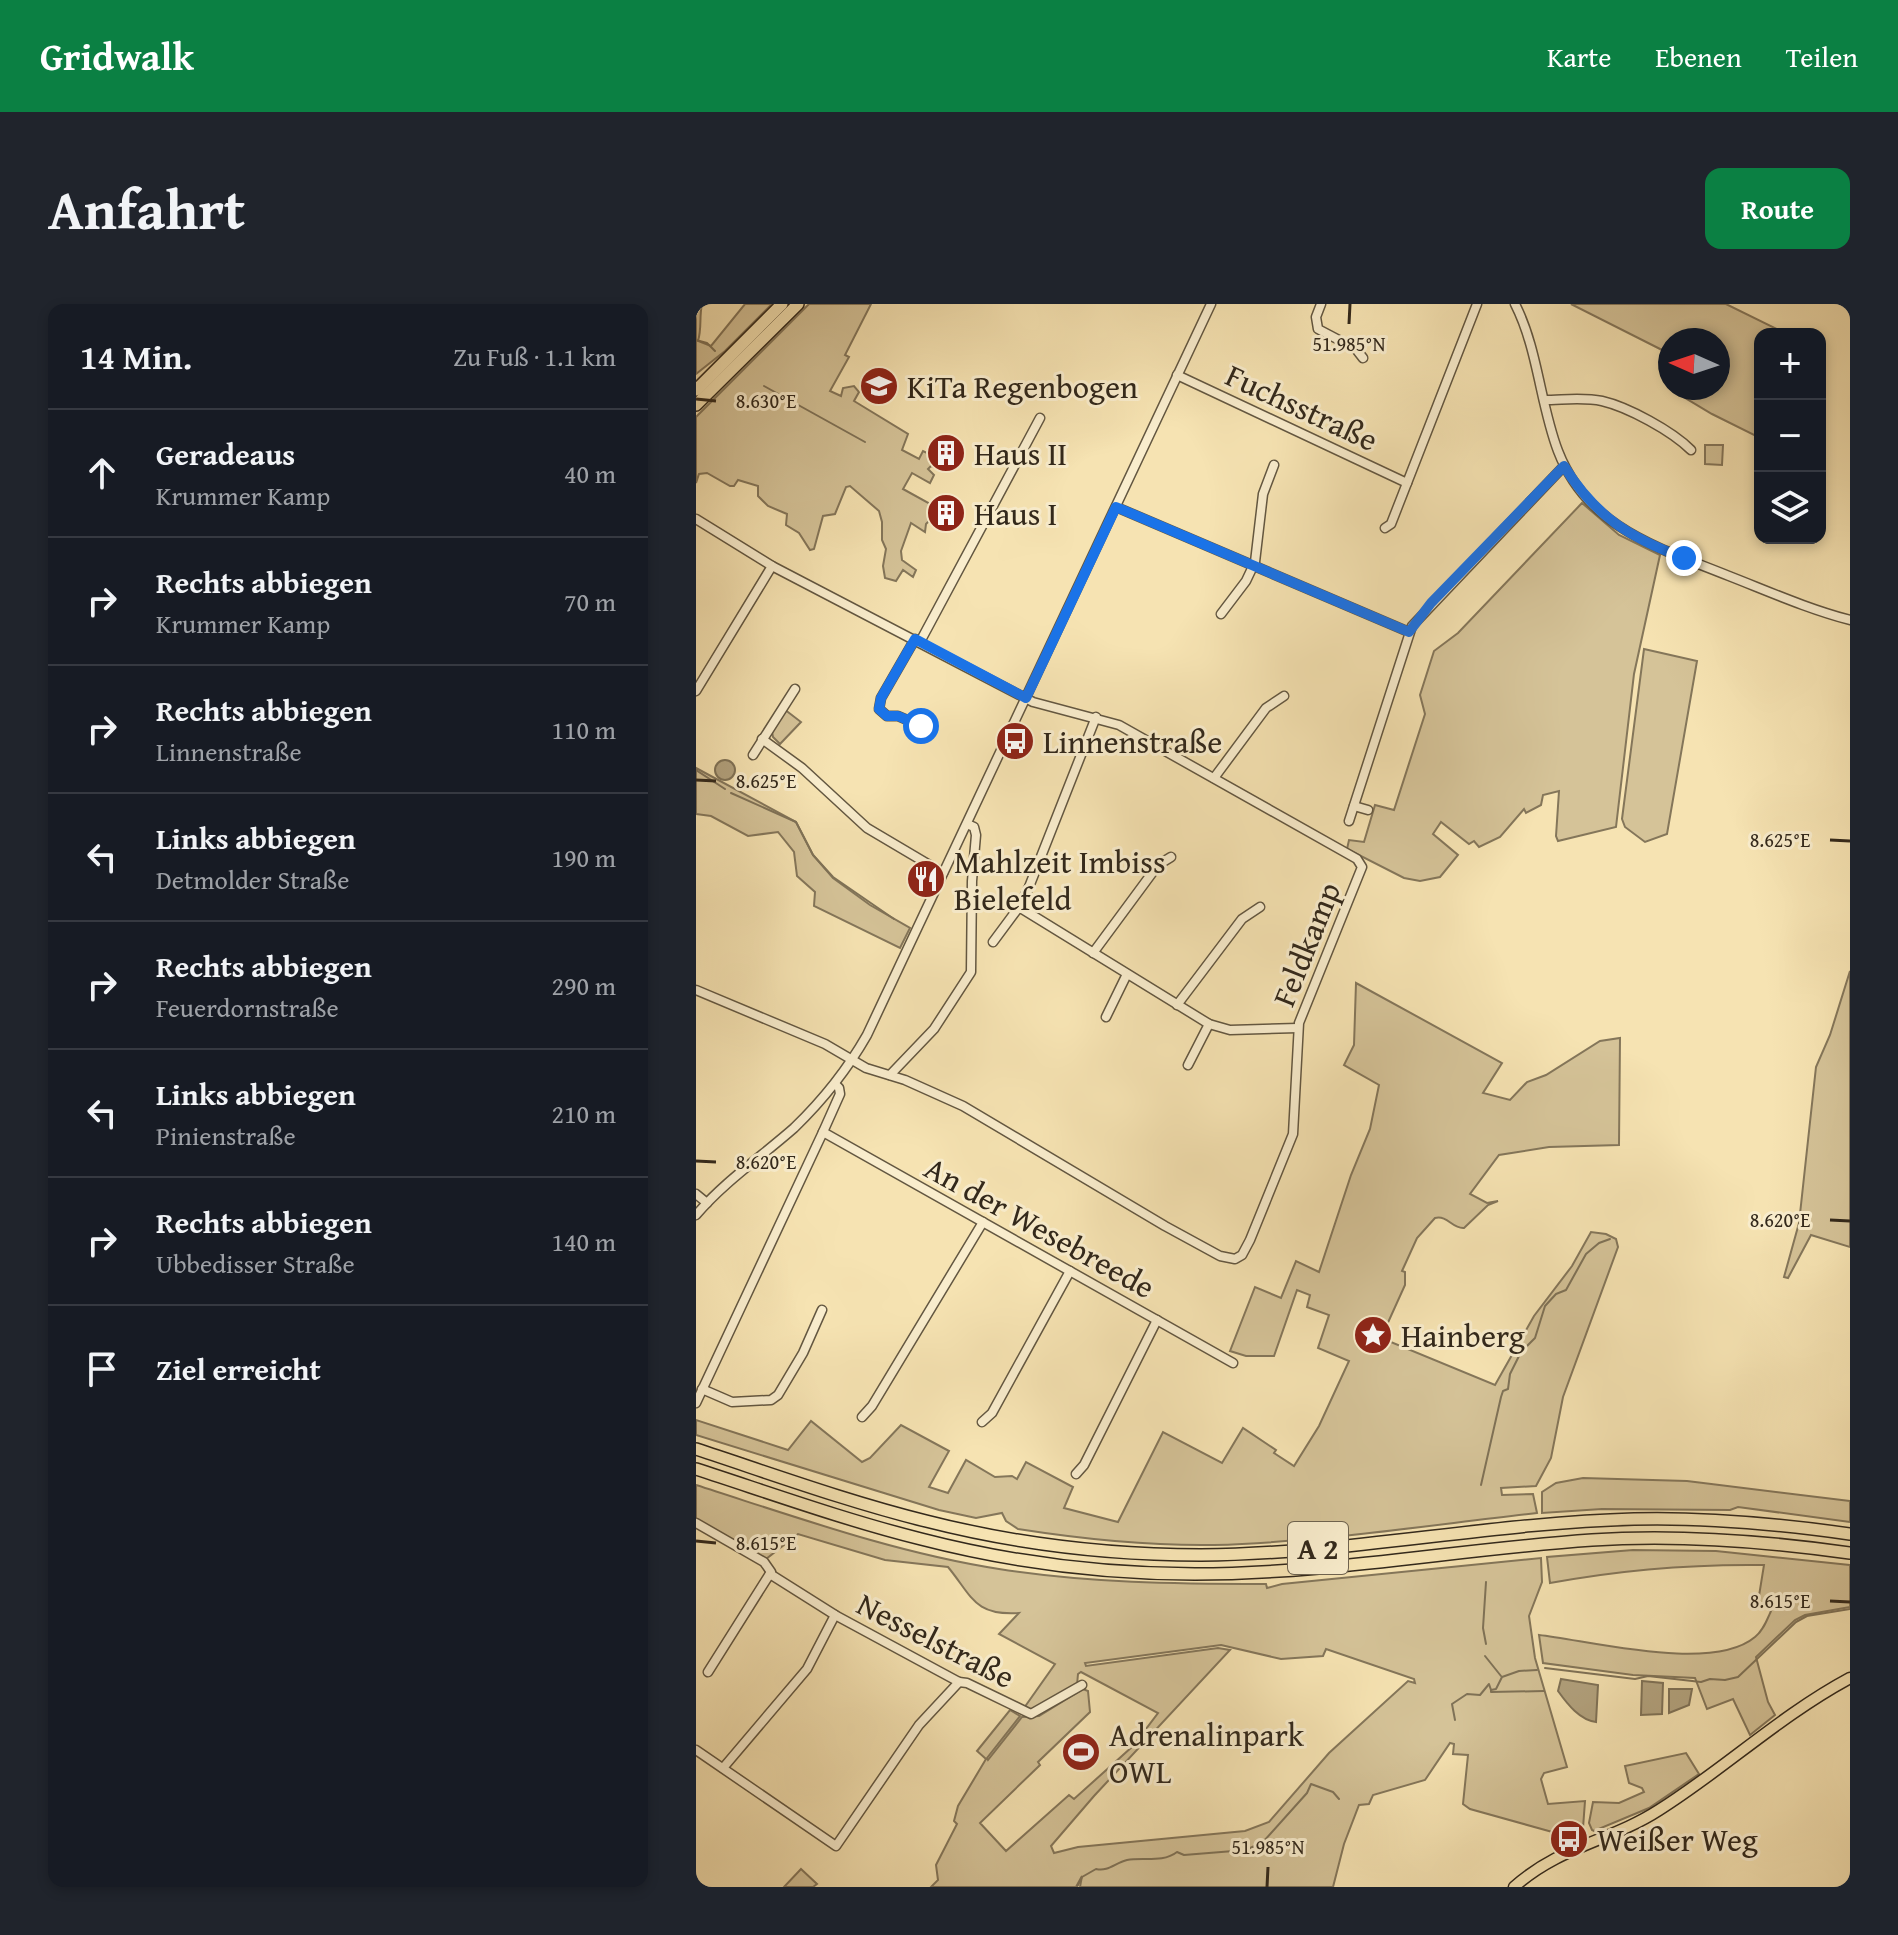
<!DOCTYPE html>
<html lang="de">
<meta charset="utf-8">
<style>
body{margin:0;font-family:"Gentium Book Plus",serif;background:#20242c;color:#f1f3f6}
.controls{position:absolute;right:24px;top:24px;display:grid;overflow:hidden;border-radius:16px;box-shadow:0 4px 12px #0003}
.controls button{width:72px;height:72px;display:grid;place-items:center;padding:0;border:0;border-bottom:2px solid #363941;background:#171b24;color:#f1f3f6;font:40px sans-serif}
.compass{position:absolute;left:962px;top:24px;width:72px;height:72px;border-radius:50%;background:#171b24;box-shadow:0 4px 12px #0003;rotate:273deg}
.stop{position:absolute;width:24px;height:24px;margin:-18px;border:6px solid #1a73e8;border-radius:50%;background:#fff}
.stop.end{background:#1a73e8;border-color:#fff;box-shadow:0 2px 8px #0008}
.list{margin:0;padding:0;list-style:none}
h2{display:flex;justify-content:space-between;align-items:center;height:104px;margin:0;padding:0 32px;font-size:34px}
h2 small{font-size:26px;font-weight:400;color:#9ea1a6}
.list li{display:grid;grid-template-columns:52px 1fr auto;gap:24px;align-items:center;box-sizing:border-box;height:128px;padding:0 32px;border-top:2px solid #363941}
.list b{display:block;font-size:30px;white-space:nowrap}
.list p{margin:0;font-size:26px;white-space:nowrap;color:#9ea1a6}
.list em{font-size:26px;font-style:normal;color:#9ea1a6}
.icon{flex:none;width:44px;height:44px;fill:none;stroke:currentColor;stroke-width:2;stroke-linecap:round;stroke-linejoin:round}
.map{position:relative;flex:none;width:1154px;height:1583px;overflow:hidden;border-radius:16px}
header{display:flex;align-items:center;gap:48px;box-sizing:border-box;height:112px;padding:0 40px;background:#0b8043;color:#fff}
header strong{font-size:38px}
nav{display:flex;gap:44px;margin-inline-start:auto;font-size:28px}
.intro{display:flex;align-items:center;justify-content:space-between;box-sizing:border-box;height:192px;padding:0 48px}
h1{margin:0;font-size:56px}
.button{padding:20px 36px;border-radius:16px;background:#0b8043;color:#fff;font-size:28px;font-weight:700}
main{display:flex;gap:48px;padding:0 48px}
aside{flex:1;background:#171b24;border-radius:16px;box-shadow:0 4px 12px #0003}
.map>svg:first-child{display:block}
</style>
<header>
<strong>Gridwalk</strong>
<nav><a>Karte</a><a>Ebenen</a><a>Teilen</a></nav>
</header>
<div class="intro"><h1>Anfahrt</h1><a class="button">Route</a></div>
<main>
<aside>
<h2>14 Min.<small>Zu Fuß · 1.1 km</small></h2>
<ul class="list">
<li><svg class="icon" aria-label="ahead" viewBox="0 0 24 24"><path d="M12 20V5M6 11l6-6 6 6"/></svg><div><b>Geradeaus</b><p>Krummer Kamp</p></div><em>40 m</em></li>
<li><svg class="icon" aria-label="right" viewBox="0 0 24 24"><path d="M7 20v-9h11M14 6l5 5-5 5"/></svg><div><b>Rechts abbiegen</b><p>Krummer Kamp</p></div><em>70 m</em></li>
<li><svg class="icon" aria-label="right" viewBox="0 0 24 24"><path d="M7 20v-9h11M14 6l5 5-5 5"/></svg><div><b>Rechts abbiegen</b><p>Linnenstraße</p></div><em>110 m</em></li>
<li><svg class="icon" aria-label="left" viewBox="0 0 24 24"><path d="M17 20v-9H6M10 6l-5 5 5 5"/></svg><div><b>Links abbiegen</b><p>Detmolder Straße</p></div><em>190 m</em></li>
<li><svg class="icon" aria-label="right" viewBox="0 0 24 24"><path d="M7 20v-9h11M14 6l5 5-5 5"/></svg><div><b>Rechts abbiegen</b><p>Feuerdornstraße</p></div><em>290 m</em></li>
<li><svg class="icon" aria-label="left" viewBox="0 0 24 24"><path d="M17 20v-9H6M10 6l-5 5 5 5"/></svg><div><b>Links abbiegen</b><p>Pinienstraße</p></div><em>210 m</em></li>
<li><svg class="icon" aria-label="right" viewBox="0 0 24 24"><path d="M7 20v-9h11M14 6l5 5-5 5"/></svg><div><b>Rechts abbiegen</b><p>Ubbedisser Straße</p></div><em>140 m</em></li>
<li><svg class="icon" aria-label="arrive" viewBox="0 0 24 24"><path d="M6 21V4h12l-3 4 3 4H6"/></svg><div><b>Ziel erreicht</b></div></li>
</ul>
</aside>
<div class="map">
<svg width="1154" height="1583" viewBox="0 0 1154 1583">
<rect width="100%" height="100%" fill="#f6e3b2"/>
<filter id="stains"><feTurbulence type="fractalNoise" baseFrequency=".0025" numOctaves="4"/><feColorMatrix values="0 0 0 0 .2 0 0 0 0 .09 0 0 0 0 .02 0 0 0 .5 -.17"/></filter>
<radialGradient id="worn" r=".72"><stop offset=".6" stop-color="#630" stop-opacity="0"/><stop offset="1" stop-color="#630" stop-opacity=".3"/></radialGradient>
<g fill="#d5c398" stroke="#84765a" stroke-width="2" fill-rule="evenodd">
<path d="M0 0H6C3 14 6 24 2 37L15 42 49 0H76L29 47 0 70Z"/>
<path d="M113 0H175L149 51 153 53 134 87 145 92 147 84 158 82 163 88 158 97 212 130 206 146 223 155 227 147 246 156 242 165 235 162 232 165 238 171 234 179 216 169 207 185 238 202 232 210 237 213 230 220 229 228 215 219 205 247 206 256 220 266 217 273 207 266 200 277 189 274 187 262 190 245 186 236V218L183 207 154 182 150 183 139 210 127 212 118 245 114 246 103 229 90 221 91 210 72 202 62 192V182L42 176 38 182H34L11 169 3 170 0 179V113Z"/>
<path d="M875 0H1030L1091 30H1064V134L1016 110 976 86 1022 84V36H974V50Z"/>
<path d="M1009 141H1027L1026 161 1009 160Z"/>
<path d="M886 199 923 231 964 251 938 370 920 523 862 537 860 532 863 487 847 491 845 501 830 509 828 505 804 533 783 543 778 537 773 540 745 518 737 530 762 551 744 573 724 577 708 574 651 545 653 536 668 538 679 501 698 506 729 410 724 391 738 347 762 329Z"/>
<path d="M948 345 1001 357 971 530 949 538 929 523 926 515Z"/>
<path d="M88 405 105 418 84 440 77 433 76 428Z"/>
<path d="M0 464 100 518 117 551 137 574 174 601 214 624 204 644 118 602 119 588 101 572 98 548 82 528 52 532 15 512 0 510Z"/>
<path d="M1154 667V943L1115 931 1092 974 1088 973 1103 919 1120 763 1134 731Z"/>
<path d="M660 679 806 759 787 789 814 796 831 778 850 771 904 737 924 734 923 841 853 843 803 851 774 890 791 899 802 897 792 901 768 924C756 925 752 911 739 914L721 934 706 967 709 968V981L685 1034 799 1081 838 1012 876 962 895 928 910 930 920 935 922 943 867 1093 855 1154 840 1182 805 1184 806 1191 837 1190 841 1209C734 1221 626 1238 518 1241 453 1242 386 1235 322 1225L310 1217 306 1209 280 1214 243 1206 0 1131V1116L92 1146 115 1117 166 1158 174 1154 205 1121 253 1147 233 1183 252 1189 270 1156 299 1173 316 1172 321 1175 330 1158 377 1183 368 1204 422 1218 467 1128 526 1159 547 1124 580 1146 578 1149 598 1162 623 1122 653 1057 622 1044 633 1011 611 1003 614 991 601 986 578 1052H550L534 1047 559 983 585 994 600 957 623 968 655 871 674 825 683 781 648 761 658 741Z"/>
<path d="M887 1174 991 1177 1154 1197V1218L1042 1203 1034 1206 906 1205 846 1209V1188L860 1179Z"/>
<path d="M0 1181C100 1213 200 1249 303 1265 392 1279 480 1280 570 1280L571 1284 586 1280 845 1254 846 1278 833 1312 839 1354 871 1463 848 1469 845 1475 852 1500 889 1497 887 1524 867 1531 774 1505 767 1500 772 1451 757 1450 758 1440 754 1439 729 1476 677 1491 673 1500 663 1501 648 1540 637 1583H384L386 1572 380 1583H235L242 1576 240 1561 261 1520 258 1517 262 1502 290 1455 281 1447 314 1406 324 1412 291 1454 292 1456 326 1413 343 1412 387 1385 392 1387 394 1408 342 1458 344 1461 284 1519 310 1547 373 1491 378 1495 437 1442 462 1409 385 1368 382 1370 381 1381 335 1407 328 1404 359 1360 303 1330 323 1309C278 1312 276 1292 252 1263L189 1256 102 1230 70 1255 0 1215ZM525 1341 585 1355 627 1352 630 1345 718 1375 719 1379 712 1377 633 1449 573 1518 549 1527 382 1543 358 1549 355 1542 398 1492 534 1346 522 1344 390 1362 389 1359Z"/>
<path d="M937 1246 1020 1247 1154 1261V1303L1109 1311 1099 1316 1060 1353 1072 1398 1079 1411 1054 1431 1037 1395 1011 1405 999 1374 937 1371 847 1359 843 1331C896 1337 1016 1369 1059 1333 1067 1327 1071 1316 1075 1307L1062 1298 1068 1261C997 1260 924 1266 854 1279L851 1253Z"/>
<path d="M990 1449 1003 1470 953 1504 898 1527 896 1526 893 1519 897 1498 923 1499 948 1488 946 1484 933 1479 929 1462Z"/>
<path d="M105 1565 121 1580 117 1583H88Z"/>
</g>
<g fill="#b3a37f" stroke="#7f7257" stroke-width="2">
<circle cx="29" cy="466" r="10"/>
<path d="M865 1375 902 1381 900 1418C884 1416 872 1401 862 1387Z"/>
<path d="M946 1377 967 1379 966 1410 945 1411Z"/>
<path d="M973 1385H996L993 1401 973 1409Z"/>
</g>
<g fill="none" stroke-linecap="round" stroke-linejoin="round">
<g stroke="#7f7257" stroke-width="2">
<path d="M0 36 11 39 19 47"/>
<path d="M68 82 169 138"/>
<path d="M0 466 29 485"/>
<path d="M35 489 100 518 117 551 137 573 198 615"/>
<path d="M785 1181 805 1093 807 1087 812 1085 814 1070 825 1048 839 1034 849 1002 860 990 870 986 890 950 903 939 914 935"/>
<path d="M790 1340 787 1324 790 1278"/>
<path d="M789 1352 805 1372"/>
<path d="M849 1364 939 1375 952 1372 1005 1378 1014 1375 1029 1376 1042 1373 1100 1318 1111 1312 1154 1305"/>
<path d="M795 1386V1388L848 1387"/>
<path d="M759 1416 756 1400 771 1390 784 1391 793 1380 795 1386 800 1385 806 1373 823 1367 841 1366"/>
<path d="M381 1583 386 1573 400 1565C412 1568 419 1559 431 1556 447 1553 467 1559 481 1548L488 1551 550 1546 567 1538 611 1489 615 1480 637 1488 643 1495"/>
</g>
<g stroke="#635741" stroke-width="11">
<g id="minor">
<path d="M625 0 620 13 622 25 660 45 667 54"/>
<path d="M819 0C842 45 844 100 862 147 892 225 964 244 1033 272 1074 288 1112 305 1154 316"/>
<path d="M481 71 711 179"/>
<path d="M848 96C867 96 887 93 906 97 932 103 976 127 995 146"/>
<path d="M420 203 713 328"/>
<path d="M0 215 76 262 337 398 423 421 661 555 666 563 603 719 597 830 554 936 546 951 539 955 524 952 469 922 267 802 209 776 170 764 129 740 0 686"/>
<path d="M689 224 695 220 781 0"/>
<path d="M525 310 550 277 559 258 567 190 578 161"/>
<path d="M219 335 185 394 183 405 191 412H202L225 422"/>
<path d="M224 338 344 114"/>
<path d="M0 387 76 262"/>
<path d="M66 435 106 464 171 524 247 569"/>
<path d="M57 451 99 385"/>
<path d="M518 474 570 404 588 392"/>
<path d="M658 502 672 506"/>
<path d="M653 517 716 322 868 162"/>
<path d="M323 603 513 720 534 726 602 724"/>
<path d="M297 638 323 603 333 583 400 413"/>
<path d="M397 649 462 561 475 553"/>
<path d="M481 701 546 615 564 603"/>
<path d="M410 713 431 670"/>
<path d="M492 761 513 720"/>
<path d="M194 771 238 725 275 668 276 577 280 531 278 523 271 520"/>
<path d="M127 828 537 1059"/>
<path d="M0 890 11 899"/>
<path d="M0 911C28 878 65 853 98 824 127 796 151 766 171 731L515 0"/>
<path d="M6 1085 36 1098 75 1096 82 1091 107 1049 126 1006"/>
<path d="M0 1099 127 828 144 790 143 784 139 780"/>
<path d="M166 1113 176 1102 287 918"/>
<path d="M286 1118 296 1109 374 967"/>
<path d="M380 1170 388 1161 461 1016"/>
<path d="M0 1219 68 1258 75 1268 12 1368"/>
<path d="M74 1270 139 1311 263 1378 271 1379 335 1410 386 1381"/>
<path d="M0 1446 140 1542 223 1421 263 1378"/>
<path d="M27 1464 111 1365 139 1311"/>
</g>
</g>
<g stroke="#32281b" stroke-width="13">
<path id="major" d="M818 1583C864 1542 915 1537 963 1506 1028 1465 1085 1411 1154 1374"/>
</g>
<g stroke="#32281b" stroke-width="14">
<g id="highway">
<path d="M0 86 86 0"/>
<path d="M0 101 102 0"/>
<path d="M0 1145C76 1170 153 1198 230 1217 320 1240 412 1251 505 1251 650 1250 793 1219 938 1215 1010 1213 1082 1220 1154 1230"/>
<path d="M0 1165C74 1189 149 1216 225 1235 314 1258 407 1270 499 1270 632 1270 763 1245 896 1236 982 1230 1068 1237 1154 1249"/>
</g>
</g>
<use href="#minor" stroke="#f9edcd" stroke-width="8"/>
<use href="#major" stroke="#f6e3b2" stroke-width="10"/>
<use href="#highway" stroke="#f6e3b2" stroke-width="11"/>
</g>
<g fill="none" stroke-linecap="round" stroke-linejoin="round">
<path stroke="#1a73e8" stroke-width="10" d="M225 422 202 412H191L183 405 185 394 219 335 330 394 420 203 713 328 735 299 868 162C899 212 934 234 988 254"/>
</g>
<path fill="none" stroke="#32281b" stroke-width="3" d="M653 20 654 0M0 95 20 97M0 476 20 477M1134 536 1154 537M0 857 20 858M1134 916 1154 917M0 1237 20 1239M1134 1297 1154 1298M571 1583 572 1563"/>
<defs>
<g id="school-disc" transform="scale(2)"><circle r="9.5" fill="#8f2418" stroke="#f9edcd"/><path d="M0-5L7-2L0 1L-7-2ZM-4 1L0 2.5L4 1V4Q0 6-4 4Z" fill="#fff"/></g>
<g id="building-disc" transform="scale(2)"><circle r="9.5" fill="#8f2418" stroke="#f9edcd"/><path d="M-4-6H4V6H1V3H-1V6H-4ZM-2.5-4.3h1.7v1.8h-1.7ZM.8-4.3h1.7v1.8H.8ZM-2.5-1h1.7V.8h-1.7ZM.8-1h1.7V.8H.8Z" fill="#fff"/></g>
<g id="bus-disc" transform="scale(2)"><circle r="9.5" fill="#8f2418" stroke="#f9edcd"/><path d="M-5-6H5V4H4V6H2V4H-2V6H-4V4H-5ZM-3.5-4V0h7V-4ZM-3.5 1.2v1.5H-2V1.2ZM2 1.2v1.5H3.5V1.2Z" fill="#fff"/></g>
<g id="restaurant-disc" transform="scale(2)"><circle r="9.5" fill="#8f2418" stroke="#f9edcd"/><path d="M-5-6h1v4h1v-4h1v4h1v-4h1v5L-1.5 .5V6h-2V.5L-5-1ZM5-6V6H3V1.5H1.5Q1.5-4 5-6Z" fill="#fff"/></g>
<g id="sight-disc" transform="scale(2)"><circle r="9.5" fill="#8f2418" stroke="#f9edcd"/><path d="M0-6L1.8-2.2L6-1.7L2.9 1.2L3.7 5.4L0 3.3L-3.7 5.4L-2.9 1.2L-6-1.7L-1.8-2.2Z" fill="#fff"/></g>
<g id="stadium-disc" transform="scale(2)"><circle r="9.5" fill="#8f2418" stroke="#f9edcd"/><path d="M0-5a6.5 5 0 1 0 0 10a6.5 5 0 1 0 0-10ZM-3.5-1.8h7v3.6h-7Z" fill="#fff"/></g>
</defs>
<g fill-rule="evenodd">
<use href="#school-disc" x="183" y="82"/>
<use href="#building-disc" x="250" y="149"/>
<use href="#building-disc" x="250" y="209"/>
<use href="#bus-disc" x="319" y="437"/>
<use href="#restaurant-disc" x="230" y="575"/>
<use href="#sight-disc" x="677" y="1031"/>
<use href="#stadium-disc" x="385" y="1448"/>
<use href="#bus-disc" x="873" y="1535"/>
</g>
<g text-anchor="middle" dominant-baseline="central" stroke-width="6" stroke-linejoin="round" paint-order="stroke">
<rect fill="#f9edcd" stroke="#6e6350" stroke-width="2" x="592" y="1218" width="60" height="52" rx="6"/>
<g font-size="30" font-weight="bold" fill="#32281b">
<text x="622" y="1244">A 2</text>
</g>
<g font-size="32" fill="#32281b" stroke="#f9edcd" text-anchor="start">
<text x="211" y="82">KiTa Regenbogen</text>
<text x="278" y="149">Haus II</text>
<text x="278" y="209">Haus I</text>
<text x="347" y="437">Linnenstraße</text>
<text x="258" y="557">Mahlzeit Imbiss<tspan x="258" dy="37">Bielefeld</tspan></text>
<text x="705" y="1031">Hainberg</text>
<text x="413" y="1430">Adrenalinpark<tspan x="413" dy="37">OWL</tspan></text>
<text x="901" y="1535">Weißer Weg</text>
</g>
<g font-size="32" fill="#32281b" stroke="#f9edcd">
<text transform="translate(606 103) rotate(25)">Fuchsstraße</text>
<text transform="translate(610 640) rotate(-68)">Feldkamp</text>
<text transform="translate(344 923) rotate(29)">An der Wesebreede</text>
<text transform="translate(240 1336) rotate(27)">Nesselstraße</text>
</g>
</g>
<g font-size="20" text-anchor="middle" fill="#32281b" stroke="#f9edcd" stroke-width="6" stroke-linejoin="round" paint-order="stroke">
<text x="653" y="47">51.985°N</text>
<text x="70" y="104">8.630°E</text>
<text x="70" y="484">8.625°E</text>
<text x="1084" y="543">8.625°E</text>
<text x="70" y="865">8.620°E</text>
<text x="1084" y="923">8.620°E</text>
<text x="70" y="1246">8.615°E</text>
<text x="1084" y="1304">8.615°E</text>
<text x="572" y="1550">51.985°N</text>
</g>
<rect width="100%" height="100%" filter="url(#stains)"/>
<rect width="100%" height="100%" fill="url(#worn)"/>
</svg>
<div class="controls">
<button>+</button>
<button>−</button>
<button><svg class="icon" aria-label="layers" viewBox="0 0 24 24"><path d="M12 4l9 5-9 5-9-5zM3 14l9 5 9-5"/></svg></button>
</div>
<svg class="compass" viewBox="-18 -18 36 36"><path d="M0-13l5 13h-10z" fill="#e53935"/><path d="M0 13l5-13h-10z" fill="#9ea1a6"/></svg>
<div class="stop" style="left:225px;top:422px"></div>
<div class="stop end" style="left:988px;top:254px"></div>
</div>
</main>
